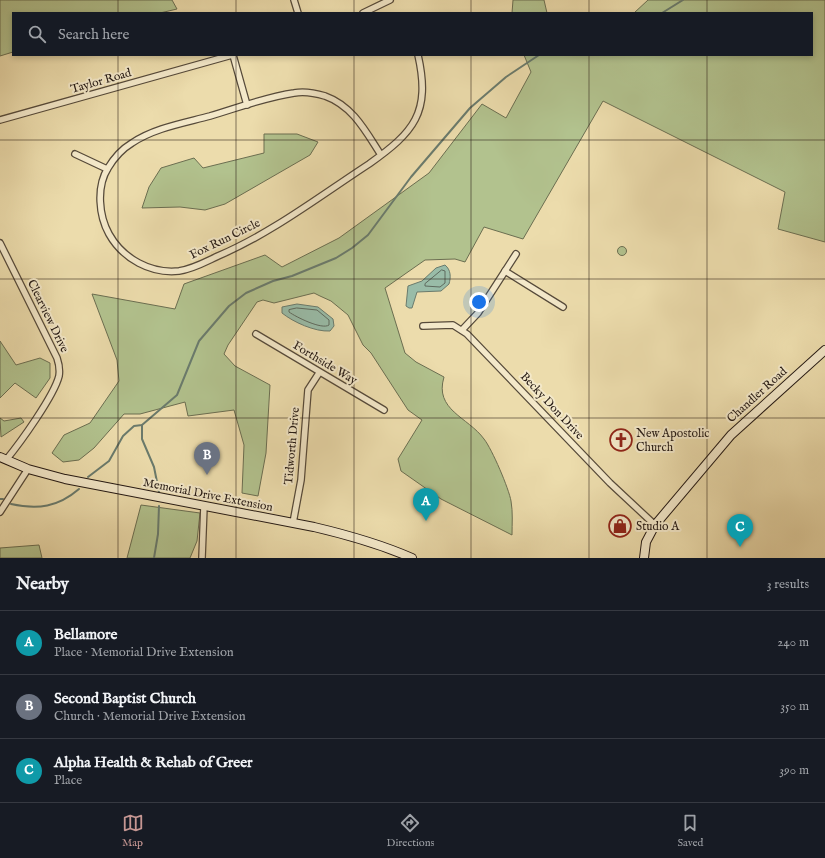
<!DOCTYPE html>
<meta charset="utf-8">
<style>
body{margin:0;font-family:"IM FELL English",serif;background:#20242c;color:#f1f3f6}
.you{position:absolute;left:479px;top:302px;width:14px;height:14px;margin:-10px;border:3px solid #fff;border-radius:50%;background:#1a73e8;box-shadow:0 0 0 6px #1a73e833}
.badge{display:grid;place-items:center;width:26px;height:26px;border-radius:50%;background:#c59692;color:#fff;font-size:13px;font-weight:700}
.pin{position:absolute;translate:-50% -33px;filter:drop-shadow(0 1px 2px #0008)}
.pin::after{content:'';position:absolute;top:21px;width:14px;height:12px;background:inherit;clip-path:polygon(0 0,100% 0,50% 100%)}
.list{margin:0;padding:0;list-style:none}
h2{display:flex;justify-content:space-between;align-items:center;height:52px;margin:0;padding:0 16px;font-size:17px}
h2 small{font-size:13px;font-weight:400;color:#9ea1a6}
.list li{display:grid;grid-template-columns:26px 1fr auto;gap:12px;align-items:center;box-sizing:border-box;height:64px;padding:0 16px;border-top:1px solid #363941}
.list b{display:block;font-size:15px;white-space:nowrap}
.list p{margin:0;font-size:13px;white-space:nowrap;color:#9ea1a6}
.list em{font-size:13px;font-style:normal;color:#9ea1a6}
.icon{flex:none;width:22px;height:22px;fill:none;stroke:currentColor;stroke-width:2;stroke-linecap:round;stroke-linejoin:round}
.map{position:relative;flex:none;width:825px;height:558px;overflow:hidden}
.search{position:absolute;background:#171b24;box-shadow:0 2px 6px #0003;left:12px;right:12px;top:12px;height:44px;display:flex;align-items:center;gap:10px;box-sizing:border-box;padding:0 14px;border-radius:0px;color:#9ea1a6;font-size:15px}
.sheet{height:244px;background:#171b24}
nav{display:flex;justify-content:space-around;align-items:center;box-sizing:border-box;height:56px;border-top:1px solid #363941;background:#171b24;font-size:11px;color:#9ea1a6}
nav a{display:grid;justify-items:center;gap:2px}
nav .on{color:#c59692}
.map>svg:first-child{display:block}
</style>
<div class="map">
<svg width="825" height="558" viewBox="0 0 825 558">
<rect width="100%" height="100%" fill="#ecdcac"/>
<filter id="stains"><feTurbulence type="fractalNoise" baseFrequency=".005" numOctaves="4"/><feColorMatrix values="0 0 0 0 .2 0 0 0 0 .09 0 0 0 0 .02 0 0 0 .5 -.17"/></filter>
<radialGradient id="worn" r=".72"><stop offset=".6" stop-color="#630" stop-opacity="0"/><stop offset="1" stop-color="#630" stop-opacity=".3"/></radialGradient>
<g fill="#b2c28e" stroke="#6b6e51">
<path d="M0 0H172L177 9 160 13H13V52L0 56Z"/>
<path d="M513 0H544L547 13H512Z"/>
<path d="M648 0H825V242L778 229 785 192 603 101 523 239 484 227 465 262 455 259 425 260 385 288 405 353 416 362 444 377C434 410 468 417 484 439 492 449 509 489 511 501 513 512 512 524 512 535L441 499 401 471 398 459 422 420 408 410 371 353 363 345 348 315 331 301 320 296 314 293 274 303 263 300 257 302 228 345 224 354 235 366 270 385 266 453 258 496 242 493 244 445 234 410 188 416 185 402 140 414H124L94 448 79 460 63 462 52 453 64 435 90 423 119 381 117 360 92 294 175 309 184 284 265 255 282 267 339 238 429 173 482 104 506 118 531 72 524 55H812V13H634Z"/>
<path d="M264 134H297L318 142 310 155 225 204 205 210 180 207 142 208 149 187 161 168 194 158 203 168 264 153Z"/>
<circle cx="622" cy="251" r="4.5"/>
<path d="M0 341 16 365 40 358 50 363V378L36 398 15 383 0 398Z"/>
<path d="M0 418 4 421 21 418 24 422 1 437Z"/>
<path d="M141 505 200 513 197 541 190 558H127Z"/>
<path d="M39 545 42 558H0V548Z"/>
</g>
<g fill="#99bca8" stroke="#6a7b6d">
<path d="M445 265C451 270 451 277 449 284L441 291 417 292 412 308H409L406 306 408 286 422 281 436 268Z"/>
<path d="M297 304 318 307 333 319 334 326 330 331C315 332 293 322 282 313V307Z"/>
</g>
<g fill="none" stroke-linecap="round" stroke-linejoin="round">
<g stroke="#5e6a5e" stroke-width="1">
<path d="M442 270 445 271V283L440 287 425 286V284Z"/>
<path d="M297 308 317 310 329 320V325C322 330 296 317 289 312V310Z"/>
</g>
<g stroke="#6a7b6d" stroke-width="2">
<path d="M662 13 683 0"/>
<path d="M142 425V439L154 467 159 492"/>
<path d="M88 477 109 461 123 436 134 426 142 425 177 395 199 341 229 306 246 293 273 281 292 276 336 258 352 248 368 235 411 177 470 108 506 77 539 55"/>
<path d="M0 499H3"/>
<path d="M11 504C38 510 58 507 79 489"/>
<path d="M154 558 158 534 159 506"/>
</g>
<g stroke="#564a3a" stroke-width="8">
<g id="street">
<path d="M294 0 298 13"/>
<path d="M363 13 390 0"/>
<path d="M233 55 247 105"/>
<path d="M0 120 232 55"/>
<path d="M75 154 107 169"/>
<path d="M381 155C366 132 353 106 325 96 315 93 304 91 294 93 266 97 237 108 210 116 184 123 154 128 132 143 122 149 114 158 108 168 96 187 99 216 109 234 123 259 151 274 179 271 193 269 205 262 218 256 272 233 320 196 369 164 414 132 431 113 418 55"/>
<path d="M0 243 57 358C59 364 60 370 59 376 54 396 20 443 6 460"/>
<path d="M505 271 563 307"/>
<path d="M423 326 453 325 467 334 610 483 655 525"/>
<path d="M462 330 478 313 516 254"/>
<path d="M256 334 384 410"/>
<path d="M0 512 28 469"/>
<path d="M293 523 301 480 308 390 319 373"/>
<path d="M202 558 204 506"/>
</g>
</g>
<g stroke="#241914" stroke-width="10">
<g id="secondary">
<path d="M0 457 28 469 65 479 314 527C348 535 380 544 412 558"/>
<path d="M644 558 646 542 655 525 731 435 825 350"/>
</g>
</g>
<use href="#street" stroke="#f3e8c9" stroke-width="5.5"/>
<use href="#secondary" stroke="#f3e8c9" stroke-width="8"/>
</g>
<path fill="none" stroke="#241914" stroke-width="1" stroke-opacity="0.55" d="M118 0V13M236 0V13M354 0V13M471 0V13M589 0V13M707 0V13M118 55V558M236 55V558M354 55V558M471 55V558M589 55V558M707 55V558M0 140H825M0 279H825M0 418H825"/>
<defs>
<g id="church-ring" transform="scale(1.15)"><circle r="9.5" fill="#f3e8c9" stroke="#8f2418" stroke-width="1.5"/><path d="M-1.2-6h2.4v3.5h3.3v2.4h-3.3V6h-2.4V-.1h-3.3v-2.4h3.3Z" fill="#8f2418"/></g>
<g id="shop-ring" transform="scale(1.15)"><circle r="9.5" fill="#f3e8c9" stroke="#8f2418" stroke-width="1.5"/><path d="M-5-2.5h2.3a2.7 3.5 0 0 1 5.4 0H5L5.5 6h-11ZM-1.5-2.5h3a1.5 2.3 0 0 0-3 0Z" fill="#8f2418"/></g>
</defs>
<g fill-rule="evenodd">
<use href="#church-ring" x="621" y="440"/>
<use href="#shop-ring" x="620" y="526"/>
</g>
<g text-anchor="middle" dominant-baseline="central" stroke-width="4" stroke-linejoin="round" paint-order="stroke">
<g font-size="12" fill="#241914" stroke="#f3e8c9">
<text transform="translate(101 81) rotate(-16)">Taylor Road</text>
<text transform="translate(225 239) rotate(-26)">Fox Run Circle</text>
<text transform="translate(48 316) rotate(64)">Clearview Drive</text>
<text transform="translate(325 363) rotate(31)">Forthside Way</text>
<text transform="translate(757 395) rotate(-42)">Chandler Road</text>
<text transform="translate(552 406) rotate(47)">Becky Don Drive</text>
<text transform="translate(292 446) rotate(-85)">Tidworth Drive</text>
<text transform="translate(208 495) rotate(11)">Memorial Drive Extension</text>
</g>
<g font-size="12" fill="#241914" stroke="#f3e8c9" text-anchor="start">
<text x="636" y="433">New Apostolic<tspan x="636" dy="14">Church</tspan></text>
<text x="636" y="526">Studio A</text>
</g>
</g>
<rect width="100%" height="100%" filter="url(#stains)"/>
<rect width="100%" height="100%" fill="url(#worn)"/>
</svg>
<div class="you"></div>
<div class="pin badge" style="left:426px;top:521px;background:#0f9aa8">A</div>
<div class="pin badge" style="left:207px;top:475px;background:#6b7280">B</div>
<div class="pin badge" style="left:740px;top:547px;background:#0f9aa8">C</div>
<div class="search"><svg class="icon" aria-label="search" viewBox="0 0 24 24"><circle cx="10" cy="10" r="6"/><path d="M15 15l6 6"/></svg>Search here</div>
</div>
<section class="sheet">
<h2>Nearby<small>3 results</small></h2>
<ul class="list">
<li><span class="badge" style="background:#0f9aa8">A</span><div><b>Bellamore</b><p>Place · Memorial Drive Extension</p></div><em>240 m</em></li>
<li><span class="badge" style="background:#6b7280">B</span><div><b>Second Baptist Church</b><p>Church · Memorial Drive Extension</p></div><em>350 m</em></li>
<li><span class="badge" style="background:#0f9aa8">C</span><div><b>Alpha Health &amp; Rehab of Greer</b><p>Place</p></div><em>390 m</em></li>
</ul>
</section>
<nav>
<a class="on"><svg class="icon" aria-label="map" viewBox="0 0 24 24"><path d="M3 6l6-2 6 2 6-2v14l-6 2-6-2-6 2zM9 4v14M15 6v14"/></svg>Map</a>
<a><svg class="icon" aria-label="directions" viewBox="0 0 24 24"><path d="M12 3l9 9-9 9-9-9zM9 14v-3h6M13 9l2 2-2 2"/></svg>Directions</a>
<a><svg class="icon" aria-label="saved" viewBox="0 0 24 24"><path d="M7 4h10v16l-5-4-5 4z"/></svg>Saved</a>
</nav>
